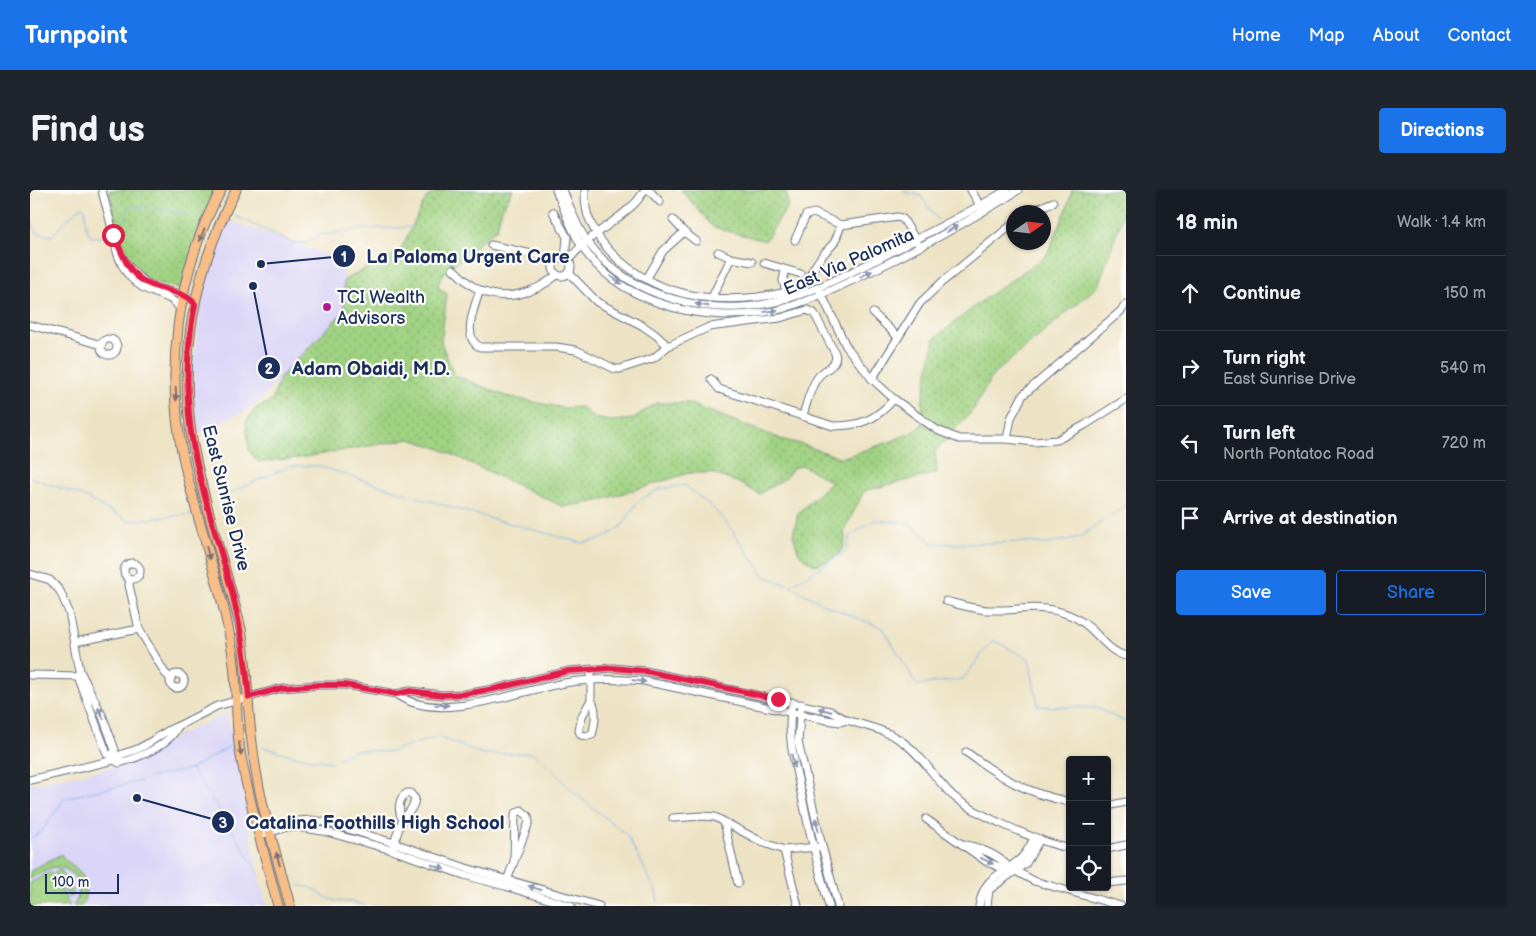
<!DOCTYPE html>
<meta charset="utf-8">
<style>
body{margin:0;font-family:"Balsamiq Sans",sans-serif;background:#20242c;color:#f1f3f6}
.controls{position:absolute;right:15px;bottom:15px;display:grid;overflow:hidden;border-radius:5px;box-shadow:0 1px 4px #0004}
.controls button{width:45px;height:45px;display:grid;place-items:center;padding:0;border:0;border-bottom:1px solid #363941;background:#171b24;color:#f1f3f6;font:25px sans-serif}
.compass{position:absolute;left:976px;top:15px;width:45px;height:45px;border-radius:50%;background:#171b24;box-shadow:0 1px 4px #0004;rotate:76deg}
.scale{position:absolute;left:15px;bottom:12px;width:74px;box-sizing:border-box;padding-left:5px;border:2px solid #1b2f5e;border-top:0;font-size:14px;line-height:18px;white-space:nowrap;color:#1b2f5e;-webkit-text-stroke:4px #fdfcf7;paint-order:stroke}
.stop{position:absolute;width:15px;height:15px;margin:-11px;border:4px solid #e11d48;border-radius:50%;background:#fff}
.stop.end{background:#e11d48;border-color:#fff;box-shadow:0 1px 5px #0008}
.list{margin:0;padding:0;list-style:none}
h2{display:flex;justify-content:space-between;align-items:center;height:65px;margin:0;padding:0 20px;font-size:21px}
h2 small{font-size:16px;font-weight:400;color:#9ea1a6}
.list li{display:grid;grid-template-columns:32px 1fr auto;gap:15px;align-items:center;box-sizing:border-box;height:75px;padding:0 20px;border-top:1px solid #363941}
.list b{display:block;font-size:19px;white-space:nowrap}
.list p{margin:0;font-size:16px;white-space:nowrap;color:#9ea1a6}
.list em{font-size:16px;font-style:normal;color:#9ea1a6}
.actions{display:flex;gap:10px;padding:15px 20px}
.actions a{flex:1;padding:11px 0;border:1px solid #1a73e8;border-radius:5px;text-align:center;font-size:18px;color:#1a73e8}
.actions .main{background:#1a73e8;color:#fff}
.icon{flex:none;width:28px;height:28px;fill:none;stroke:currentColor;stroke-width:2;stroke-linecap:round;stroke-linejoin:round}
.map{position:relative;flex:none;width:1096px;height:716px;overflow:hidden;border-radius:5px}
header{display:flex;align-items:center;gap:30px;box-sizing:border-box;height:70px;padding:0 25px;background:#1a73e8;color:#fff}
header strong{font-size:24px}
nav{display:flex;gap:28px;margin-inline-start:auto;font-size:18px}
.intro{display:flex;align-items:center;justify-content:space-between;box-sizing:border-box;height:120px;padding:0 30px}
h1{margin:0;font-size:35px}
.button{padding:12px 22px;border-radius:5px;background:#1a73e8;color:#fff;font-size:18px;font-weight:700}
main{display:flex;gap:30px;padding:0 30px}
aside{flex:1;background:#171b24;border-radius:5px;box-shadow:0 1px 4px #0004}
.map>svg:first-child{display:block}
</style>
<header>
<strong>Turnpoint</strong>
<nav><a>Home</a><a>Map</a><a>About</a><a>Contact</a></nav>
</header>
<div class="intro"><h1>Find us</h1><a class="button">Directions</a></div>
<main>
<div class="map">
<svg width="1096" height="716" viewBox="0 0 1096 716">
<defs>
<pattern id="grass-dots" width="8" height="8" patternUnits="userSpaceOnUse" patternTransform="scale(1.25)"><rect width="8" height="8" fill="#a0d282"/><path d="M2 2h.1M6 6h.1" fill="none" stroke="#82ab6e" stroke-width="1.8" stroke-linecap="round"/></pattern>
</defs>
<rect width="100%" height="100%" fill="#fdfcf7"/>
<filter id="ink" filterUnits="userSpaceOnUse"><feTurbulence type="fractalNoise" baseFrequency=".02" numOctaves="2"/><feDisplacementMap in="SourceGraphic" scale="10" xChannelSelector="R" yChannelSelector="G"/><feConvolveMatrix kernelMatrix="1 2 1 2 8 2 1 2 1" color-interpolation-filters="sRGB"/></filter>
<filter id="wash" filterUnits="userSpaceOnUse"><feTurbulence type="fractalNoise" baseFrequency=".0096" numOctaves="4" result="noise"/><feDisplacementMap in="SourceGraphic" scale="20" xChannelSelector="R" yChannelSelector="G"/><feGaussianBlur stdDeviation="1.12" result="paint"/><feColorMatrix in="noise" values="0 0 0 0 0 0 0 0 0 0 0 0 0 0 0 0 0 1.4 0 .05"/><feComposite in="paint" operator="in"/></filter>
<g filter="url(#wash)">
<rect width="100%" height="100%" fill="#ede3c4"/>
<g fill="#dbd6f7">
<path d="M195 29 314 71V121L223 217 166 244 162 214V185L169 124 178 81Z"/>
<path d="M197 523 230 691 237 716H0V594L100 574 151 544Z"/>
</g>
<g fill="url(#grass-dots)" stroke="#5e8070">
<path d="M79 0H191L162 73 149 99C137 95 122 93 112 86 89 69 85 26 79 0Z"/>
<path d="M410 0H483L472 19 467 38 414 83 408 94 410 99 417 104 411 152 424 185 476 206 533 218 552 217 564 228 580 231 602 229 626 213H658L751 249 771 254 811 268 862 251 883 242 892 235 893 208 905 148 949 113 1017 65 1037 18 1042 0H1096V16L1068 96 963 185 944 219 905 261 907 283 834 301 814 341C819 363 803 370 784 375L769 364 763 345 768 323 801 292 774 276 764 277 754 289 729 304 709 293 681 283H659L568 311 534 317 408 258 380 249 269 268 228 272 219 261 216 232 225 219 242 211 250 188 314 121V90L370 61 396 8Z"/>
<path d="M651 0H756L758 16 735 51 683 37Z"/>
</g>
<g fill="#a0d282" stroke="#5e8070">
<path d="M31 664C35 671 40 673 46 678 57 688 58 703 52 716H43C56 701 46 677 26 677 17 678 8 685 0 689V681Z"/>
<path d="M30 679 44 705 39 708 24 682Z"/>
<path d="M21 682 40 716H0V693Z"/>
</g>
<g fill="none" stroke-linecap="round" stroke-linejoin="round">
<g stroke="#78afe7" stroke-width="1">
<path d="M874 0 875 2 891 6 908 30"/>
<path d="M123 19 158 24"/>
<path d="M205 26 263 53H276L290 45 333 39 383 37"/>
<path d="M0 28 7 43 22 46 32 34 52 16 55 19 56 37 61 47H80"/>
<path d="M96 29 98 18 103 16 118 18"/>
<path d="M87 46 92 41 91 35 93 33"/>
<path d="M0 287 52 306 99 331 163 324"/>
<path d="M192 319 193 306 260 276H288L419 317 552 353 572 349 592 336 607 312 629 299 655 295 683 318 699 336 734 386 760 396 816 361 820 346 845 330 878 333 903 353 929 354 994 352 1017 354 1050 347 1096 315"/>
<path d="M760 396 797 416 853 438 887 495 933 489 963 450 999 469 1008 516 1066 518 1096 532"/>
<path d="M233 557 268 567 301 572 326 560 359 562 408 547 453 564 504 563 518 575 543 602 597 645 626 701 628 712"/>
<path d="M161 579 190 620 229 684"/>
<path d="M119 588 161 579 200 556"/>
<path d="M0 649 12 641 35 608 111 591"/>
<path d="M270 696C289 696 289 707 303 710 315 713 324 710 335 716"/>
</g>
</g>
</g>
<g filter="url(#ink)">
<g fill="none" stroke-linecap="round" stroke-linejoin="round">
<g stroke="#646e82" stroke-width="9">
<g id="minor">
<path d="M72 0C75 15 81 30 83 45 87 66 93 85 112 97 126 106 142 104 151 120"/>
<path d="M526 0C534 18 540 38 551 55 586 111 668 132 729 123 737 122 745 121 752 119 791 107 829 87 866 69 894 55 922 40 949 24 962 16 975 9 988 0"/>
<path d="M533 0C540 17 546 36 557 51 599 109 682 128 749 111 784 102 817 84 850 68 892 46 935 25 977 0"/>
<path d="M555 0C555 9 555 18 558 26 573 67 616 95 656 104 679 109 705 110 728 107 741 105 757 104 769 97 780 91 782 79 789 70 793 63 799 59 804 53 807 47 809 41 811 35"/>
<path d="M619 0 630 12"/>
<path d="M941 0 952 19"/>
<path d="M523 22 537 47 535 69"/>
<path d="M1000 22 1023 12"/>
<path d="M643 30 654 42 666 51"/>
<path d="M765 50 776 25 784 23 811 35 868 27 873 29 887 52"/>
<path d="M461 55 515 67 524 73"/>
<path d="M688 62 701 68 722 72"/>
<path d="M93 68C102 83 113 93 129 99 142 103 156 102 165 114"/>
<circle cx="532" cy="77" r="9"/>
<path d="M538 71C556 47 582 35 603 15 608 11 611 5 615 0"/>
<path d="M734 73 771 84"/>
<path d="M423 79C430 85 436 92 444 97 472 114 504 104 527 85"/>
<path d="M755 80 753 91 756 101"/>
<path d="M539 83 567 112 613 136 626 145 638 156"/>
<path d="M617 88 633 61 654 42"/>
<path d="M450 100C445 115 431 148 450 157H526L546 160 585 179H590L624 168 638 156 679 137 750 128 777 120 784 123 805 163C809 176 795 178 788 187 780 197 777 213 773 225"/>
<path d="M790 101 816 156 842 189 864 209 907 240 929 249H977L1004 252 1027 250 1055 235 1096 209"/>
<path d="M682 107 701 68"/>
<path d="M843 123 868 147"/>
<path d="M0 135 72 155"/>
<circle cx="79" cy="157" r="8"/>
<path d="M681 189 689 199 803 236C830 236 846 230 864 209"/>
<path d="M842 189 890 113 911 93 984 33"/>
<path d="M977 249 981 228 993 205 1091 121 1096 114"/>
<circle cx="102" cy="381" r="8"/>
<path d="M0 384 20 390 30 401 39 422 50 481 73 527 85 560 81 567"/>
<path d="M100 389 99 395 109 439 135 483 141 489"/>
<path d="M916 411C931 415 946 420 961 420 987 421 1008 414 1034 423 1044 426 1052 431 1060 438 1071 448 1080 462 1096 466"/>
<path d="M45 452 109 439"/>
<path d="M561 479V510C568 519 565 534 562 545L558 546 551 545 549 541 552 526 561 510"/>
<path d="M50 482 48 486 77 564 81 567 82 570"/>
<circle cx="147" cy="491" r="7"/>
<path d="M0 485 52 486"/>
<path d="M366 504C410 536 493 498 541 492 566 488 589 489 614 491L797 530 810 532 817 530"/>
<path d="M762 512C756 545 765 575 772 607 780 644 789 680 799 716"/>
<path d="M771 514 768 552 792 656 808 716"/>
<path d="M148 536 187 516 252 498 288 495H315L366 504 380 501 412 505 434 504 464 499 538 481 583 478 615 481 800 521C807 524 813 529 820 531 838 537 857 540 873 552 893 566 904 588 922 605 942 623 1013 654 1040 658"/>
<path d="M936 562C972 588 995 603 1040 612"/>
<path d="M0 590 84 570C89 563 98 563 105 560 121 554 133 541 148 536 140 555 108 568 89 573L84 570"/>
<path d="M1077 616 1096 612"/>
<path d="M643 628 672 626 685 627 732 652 754 660 788 657"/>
<path d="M896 629 957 672 972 678 978 677C970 665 947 657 933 654"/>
<path d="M694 632 708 693"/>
<path d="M261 636 293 641 362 660 434 685 475 696 541 716"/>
<path d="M230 645 261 636 269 631 280 630 295 632 364 653 436 678 569 716"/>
<path d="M363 657C366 649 368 637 373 630 378 623 384 618 385 609L380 603H377C367 609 368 621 373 631"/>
<path d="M1077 659 1096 655"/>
<path d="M754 660 768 716"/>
<path d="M978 677 1004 691 1091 716"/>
<path d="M476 693 499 632 498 626 491 620 485 624 484 672"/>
<path d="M1077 693 1096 691"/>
<path d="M949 716C955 685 968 688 989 670 996 665 1000 655 1005 647"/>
<path d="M957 716 959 700 996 673 1010 649"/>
</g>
</g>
<g stroke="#646e82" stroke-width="11">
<g id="major">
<path d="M191 0C146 82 134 185 155 276 169 338 192 397 202 459 208 493 205 528 210 561 219 614 235 665 248 716"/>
<path d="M206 0C165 78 147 167 163 255 174 317 196 377 211 439 218 479 217 520 223 560 229 613 247 665 260 716"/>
</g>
</g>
<use href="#minor" stroke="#fff" stroke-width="7"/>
<use href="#major" stroke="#f7be88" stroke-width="9"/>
</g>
<defs><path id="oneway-solid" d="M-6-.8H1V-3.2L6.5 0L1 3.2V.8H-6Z" transform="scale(1.25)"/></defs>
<g fill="#8d97ae">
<use href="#oneway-solid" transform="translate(922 39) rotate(-30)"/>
<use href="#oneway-solid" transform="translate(836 84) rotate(-26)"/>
<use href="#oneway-solid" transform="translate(586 90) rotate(34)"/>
<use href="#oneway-solid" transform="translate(672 115) rotate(-169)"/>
<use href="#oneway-solid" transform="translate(741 121) rotate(-8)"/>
<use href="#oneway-solid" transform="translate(609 491) rotate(7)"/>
<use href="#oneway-solid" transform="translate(412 515) rotate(1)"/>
<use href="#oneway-solid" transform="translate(795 520) rotate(-165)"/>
<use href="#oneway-solid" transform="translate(71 523) rotate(-114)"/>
<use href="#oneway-solid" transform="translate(763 571) rotate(77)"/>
<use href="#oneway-solid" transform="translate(787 635) rotate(-103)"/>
<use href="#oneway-solid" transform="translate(957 671) rotate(26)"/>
<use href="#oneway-solid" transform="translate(408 677) rotate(19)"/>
<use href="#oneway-solid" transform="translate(505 698) rotate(-162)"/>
</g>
<g fill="#7e6f71">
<use href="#oneway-solid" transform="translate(172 45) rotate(111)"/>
<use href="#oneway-solid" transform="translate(146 204) rotate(87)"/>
<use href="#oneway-solid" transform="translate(178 363) rotate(75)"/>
<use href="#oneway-solid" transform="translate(210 559) rotate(82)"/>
<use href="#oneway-solid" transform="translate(248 669) rotate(-105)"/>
</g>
</g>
<g fill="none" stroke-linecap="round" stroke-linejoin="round" filter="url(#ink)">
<path stroke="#e11d48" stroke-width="6" d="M83 45C92 60 95 77 109 88 126 102 154 99 165 114 156 160 155 209 163 255 172 306 190 355 203 406 211 439 216 473 219 507L252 498 288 495H315L366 504 380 501 412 505 434 504 464 499 538 481 583 478 615 481 748 509"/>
</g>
<circle fill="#b5179e" stroke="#fdfcf7" stroke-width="2" cx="297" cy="117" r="5"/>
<g text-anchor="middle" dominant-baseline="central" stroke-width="4.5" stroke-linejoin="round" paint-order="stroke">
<g font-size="18" fill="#1b2f5e" stroke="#fdfcf7">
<text transform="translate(819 72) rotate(-24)">East Via Palomita</text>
<text transform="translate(196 308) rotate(76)">East Sunrise Drive</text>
</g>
<g font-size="18" fill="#1b2f5e" stroke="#fdfcf7" text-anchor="start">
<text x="307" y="107">TCI Wealth<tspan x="307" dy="21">Advisors</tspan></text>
</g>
</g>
<path fill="none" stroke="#1b2f5e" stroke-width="2" d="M231 74L314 66M223 96L239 178M107 608L193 632"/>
<g fill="#1b2f5e" stroke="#fdfcf7" stroke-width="2">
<circle cx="231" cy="74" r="5"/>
<circle cx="223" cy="96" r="5"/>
<circle cx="107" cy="608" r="5"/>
<circle cx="314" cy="66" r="12"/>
<circle cx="239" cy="178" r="12"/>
<circle cx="193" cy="632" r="12"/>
</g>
<g font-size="15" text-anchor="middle" font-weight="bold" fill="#fff">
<text x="314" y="72">1</text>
<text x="239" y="184">2</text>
<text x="193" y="638">3</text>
</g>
<g font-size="19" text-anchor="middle" font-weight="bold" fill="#1b2f5e" stroke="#fdfcf7" stroke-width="4.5" stroke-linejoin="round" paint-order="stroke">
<text x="438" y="73">La Paloma Urgent Care</text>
<text x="341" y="185">Adam Obaidi, M.D.</text>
<text x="345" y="639">Catalina Foothills High School</text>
</g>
</svg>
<div class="controls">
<button>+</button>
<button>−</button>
<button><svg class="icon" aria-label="locate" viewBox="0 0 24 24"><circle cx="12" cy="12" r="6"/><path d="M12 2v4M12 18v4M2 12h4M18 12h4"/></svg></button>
</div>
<svg class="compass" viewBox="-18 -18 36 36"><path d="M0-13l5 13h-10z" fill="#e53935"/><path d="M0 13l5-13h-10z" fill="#9ea1a6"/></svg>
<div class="scale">100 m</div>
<div class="stop" style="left:83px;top:45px"></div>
<div class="stop end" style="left:748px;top:509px"></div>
</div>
<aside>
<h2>18 min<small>Walk · 1.4 km</small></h2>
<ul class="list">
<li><svg class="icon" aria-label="ahead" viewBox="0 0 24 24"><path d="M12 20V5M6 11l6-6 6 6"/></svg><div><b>Continue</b></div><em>150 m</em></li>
<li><svg class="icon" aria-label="right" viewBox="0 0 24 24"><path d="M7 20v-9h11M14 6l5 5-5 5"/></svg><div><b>Turn right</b><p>East Sunrise Drive</p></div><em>540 m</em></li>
<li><svg class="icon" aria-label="left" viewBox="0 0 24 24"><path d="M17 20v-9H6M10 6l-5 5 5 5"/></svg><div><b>Turn left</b><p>North Pontatoc Road</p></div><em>720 m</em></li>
<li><svg class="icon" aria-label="arrive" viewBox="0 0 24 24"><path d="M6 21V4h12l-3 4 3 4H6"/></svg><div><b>Arrive at destination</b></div></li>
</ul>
<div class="actions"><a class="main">Save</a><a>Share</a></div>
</aside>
</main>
